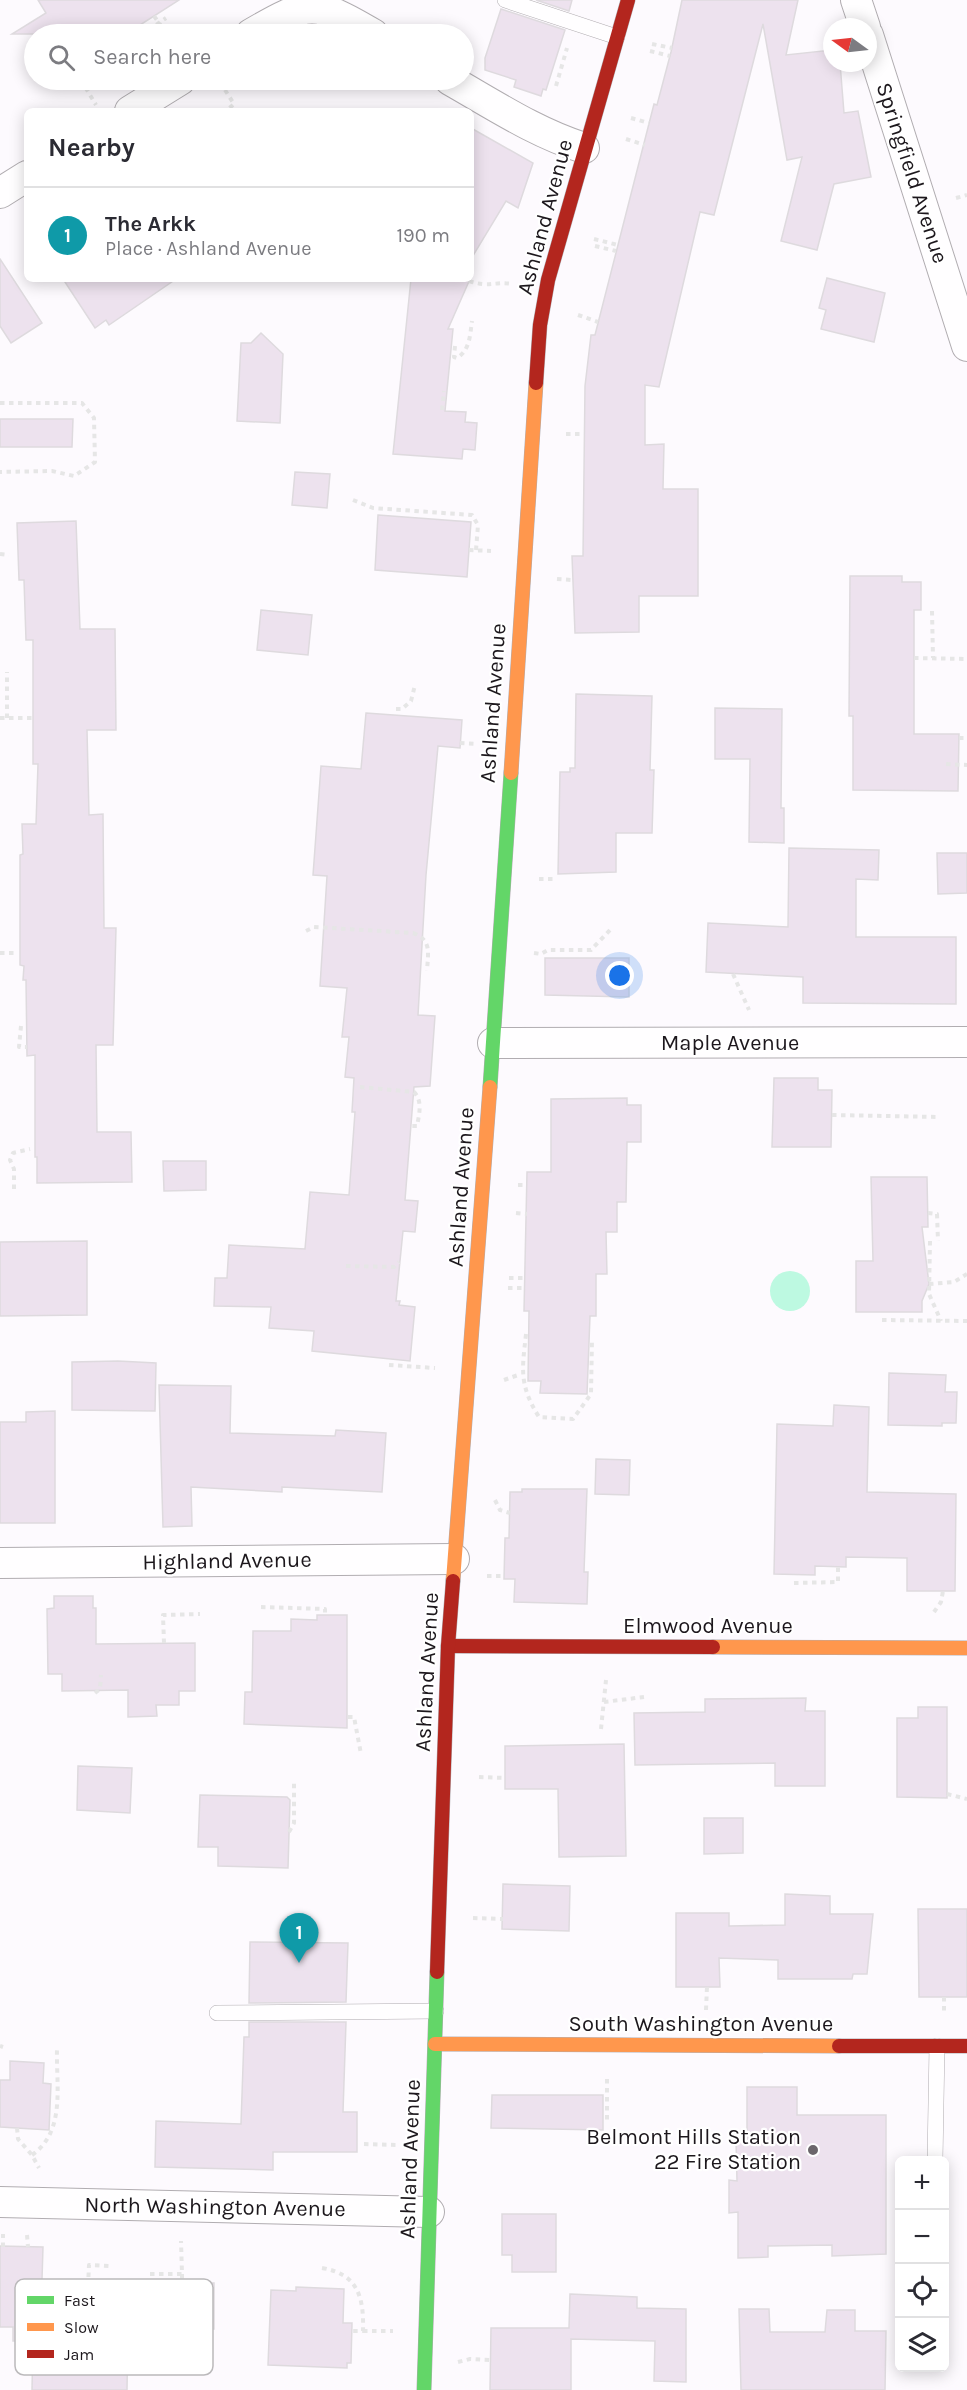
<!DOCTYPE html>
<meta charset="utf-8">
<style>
body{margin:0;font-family:Karla,sans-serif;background:#f7f7f7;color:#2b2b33}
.controls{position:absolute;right:18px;bottom:18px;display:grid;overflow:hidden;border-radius:9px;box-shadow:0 3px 15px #0003}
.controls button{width:54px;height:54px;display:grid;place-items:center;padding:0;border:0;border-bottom:2px solid #e1e1e2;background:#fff;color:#2b2b33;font:30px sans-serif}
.compass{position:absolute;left:823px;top:18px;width:54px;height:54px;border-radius:50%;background:#fff;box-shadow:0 3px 15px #0003;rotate:285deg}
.you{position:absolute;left:620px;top:976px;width:21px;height:21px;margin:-15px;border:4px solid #fff;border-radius:50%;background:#1a73e8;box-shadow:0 0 0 9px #1a73e833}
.badge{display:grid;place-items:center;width:39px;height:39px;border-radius:50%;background:#6b666b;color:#fff;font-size:20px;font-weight:700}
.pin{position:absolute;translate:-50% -50px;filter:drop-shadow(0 2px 3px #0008)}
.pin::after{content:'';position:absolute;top:32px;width:21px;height:18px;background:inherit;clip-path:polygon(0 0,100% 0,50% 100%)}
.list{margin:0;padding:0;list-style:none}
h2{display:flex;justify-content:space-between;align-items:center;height:78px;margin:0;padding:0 24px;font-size:26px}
h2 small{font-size:20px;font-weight:400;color:#7c7c81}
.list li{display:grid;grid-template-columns:39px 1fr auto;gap:18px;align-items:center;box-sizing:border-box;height:96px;padding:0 24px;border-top:2px solid #e1e1e2}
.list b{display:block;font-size:22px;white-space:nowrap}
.list p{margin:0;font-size:20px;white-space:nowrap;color:#7c7c81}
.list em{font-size:20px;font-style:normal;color:#7c7c81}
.icon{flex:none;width:33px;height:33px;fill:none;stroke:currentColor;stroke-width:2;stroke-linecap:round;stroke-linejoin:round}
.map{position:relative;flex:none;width:967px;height:2390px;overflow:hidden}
.search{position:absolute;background:#fff;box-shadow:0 3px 15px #0003;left:24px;top:24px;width:450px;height:66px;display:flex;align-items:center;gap:15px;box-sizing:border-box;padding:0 21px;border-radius:33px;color:#7c7c81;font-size:22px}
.panel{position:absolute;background:#fff;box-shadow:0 3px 15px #0003;left:24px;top:108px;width:450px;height:174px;border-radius:9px}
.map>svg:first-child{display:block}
</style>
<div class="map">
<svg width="967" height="2390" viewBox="0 0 967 2390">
<rect width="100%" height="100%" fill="#fdfafe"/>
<circle fill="#bdf9e1" cx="790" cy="1291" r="20"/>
<g fill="#ede2ee" stroke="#dedade" stroke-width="1.5">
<path d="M38 0H179L126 34H12L46 13Z"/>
<path d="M536 0H572L569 11Z"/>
<path d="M682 0H798L786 55 832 50V63H840L844 113 858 111 871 177 834 184 817 250 781 241 802 157 787 160 763 24 714 215 700 212 659 387 645 385V445L664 444 663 489H698V596H639V632L575 633 572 556H583L585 386 591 335H595L654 104 657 105 671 52Z"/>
<path d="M501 9 565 30 546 90 543 89 541 96 514 87 516 80 485 70V58Z"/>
<path d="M471 128 533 163 518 208 506 201 471 259Z"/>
<path d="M0 259 42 323 11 343 0 326Z"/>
<path d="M827 278 885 293 874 342 821 329 826 310 819 308Z"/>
<path d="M63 279H176L109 325 106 320 95 328Z"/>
<path d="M411 279H470L448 329H453L445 411 466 412 465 422 477 423 475 450 463 449 462 459 393 454Z"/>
<path d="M261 333 283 354 280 423 237 421 241 343H251Z"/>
<path d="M0 419H73L72 447H0Z"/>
<path d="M295 472 330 474 327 508 292 505Z"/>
<path d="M378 515 471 522 467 577 375 570Z"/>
<path d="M76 521 80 629H115L116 730H87L89 815 103 814 104 928H116L113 1045H96L97 1132H131L132 1182 37 1183V1157H35V1055L27 1056 26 980H23L24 966 20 965V855L23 854 22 824H36L38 764H33V640H26L24 580H19L17 523Z"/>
<path d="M850 576H902V582H921V610H914V734H959L958 791 853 790V716H849Z"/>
<path d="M261 610 312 615 308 655 257 650Z"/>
<path d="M576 694 652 696 650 770H654L652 833H616V872L558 874 560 772H570V768H575Z"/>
<path d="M715 708 782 709 781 808H784V843L749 842 750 759H715Z"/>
<path d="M366 713 462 720 460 748 438 746 426 875 418 1015 435 1016 430 1086 414 1087 405 1200 418 1201 415 1232 403 1231 396 1301H400L399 1305 415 1307 410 1361 312 1351 314 1331 269 1328 271 1307 214 1306 215 1278H227L229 1245 305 1249 310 1192 349 1195 355 1112H352L354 1078 345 1077 349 1037H342L347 988 320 986 327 876 313 875 321 766 361 769Z"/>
<path d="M789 848 879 850 878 880 856 879V937H956V1004L803 1003V977L706 972 708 923 788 927Z"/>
<path d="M937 853H967V893L938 894Z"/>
<path d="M545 958H629V997L545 995Z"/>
<path d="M774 1078H818V1090H832L831 1147H772Z"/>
<path d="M627 1098V1105H641V1142H627L626 1202H617V1232H606L607 1274H596V1316H590L587 1394 540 1393 541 1381H528L529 1311H524L527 1172H551V1099Z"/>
<path d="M163 1161H206V1190L164 1191Z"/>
<path d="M871 1177H927L928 1227H922L929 1284 922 1301V1312H856V1261H873Z"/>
<path d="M87 1241V1315L0 1316V1242Z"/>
<path d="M118 1361 156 1363 155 1411 72 1410V1362Z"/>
<path d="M889 1373 946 1375 945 1392H957L956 1423H942V1426L888 1425Z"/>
<path d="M159 1385 231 1386 230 1433 335 1436 336 1430 386 1433 382 1492 282 1487V1492L191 1487 192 1526 163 1527Z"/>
<path d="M834 1405 869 1407 867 1492 956 1494 955 1591H907V1558L846 1557V1567L815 1566V1575L774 1574 777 1424 833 1426Z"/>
<path d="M55 1411V1523H0V1422H26V1412Z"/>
<path d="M596 1459 630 1460 629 1495 595 1494Z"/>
<path d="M522 1489H587L584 1572H588L587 1604 514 1602 515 1579H504L505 1538H509L510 1492H522Z"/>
<path d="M54 1596H93V1608H96V1644L195 1643V1691H179V1705H156L157 1716 128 1717V1690L62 1691V1674H48L47 1609 54 1608Z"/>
<path d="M317 1615H347V1728L244 1724 245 1692H252L253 1631H291V1619L317 1620Z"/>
<path d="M806 1698 805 1711H825V1786H775V1763L635 1765 634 1713 705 1712V1699Z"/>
<path d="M918 1707H947V1798L897 1797V1718H918Z"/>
<path d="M624 1744 626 1856 559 1857 558 1789H505V1746Z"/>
<path d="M78 1766 132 1768 130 1813 77 1810Z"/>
<path d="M200 1795 287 1797 290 1800 288 1868 218 1866V1847H198Z"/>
<path d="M704 1818H743V1853L704 1854Z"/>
<path d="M503 1884 570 1886 569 1931 502 1929Z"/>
<path d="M785 1894 830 1896V1914H873L867 1974H853L852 1979H778V1960L719 1958 720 1987H676V1913H729V1926L785 1925Z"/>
<path d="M918 1909H967V1997H919Z"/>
<path d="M250 1942 348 1943 346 2002 249 2003Z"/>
<path d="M249 2022H346L343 2112H357V2152H273V2170L155 2167 156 2121 241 2124 244 2037H249Z"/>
<path d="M10 2061 44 2063 43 2083 51 2084 49 2130 0 2127V2080H10Z"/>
<path d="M747 2087H797V2115H886V2254L832 2256V2245L768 2246V2257L738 2258V2212L729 2213V2180L737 2181 736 2140H747Z"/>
<path d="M492 2095H603V2130L491 2128Z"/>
<path d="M502 2214H556V2272H512V2255H502Z"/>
<path d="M0 2246 43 2247 42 2280 214 2283V2329L128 2327 127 2390H32L33 2341H13V2327H0Z"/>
<path d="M296 2287 344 2289 343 2323H352L351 2363H347V2368L268 2365 271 2290 296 2291Z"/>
<path d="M570 2294 637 2297V2308L686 2309V2382L654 2381 655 2341 571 2339V2390H490L491 2328H569Z"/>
<path d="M739 2309H769L770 2332H825L827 2310H855V2331H886L885 2390H741Z"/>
</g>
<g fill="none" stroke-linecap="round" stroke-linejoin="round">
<g stroke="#b1adb1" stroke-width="16">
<g id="lane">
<path d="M505 0 617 37"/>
<path d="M217 2013 436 2011"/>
<path d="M935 2160 937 2046"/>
</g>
</g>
<g stroke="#b1adb1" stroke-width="32">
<g id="street">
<path d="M856 0 865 27"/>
<path d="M251 34C309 0 315 0 373 34"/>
<path d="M868 35 967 346"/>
<path d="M450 80C494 105 536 133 584 148"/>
<path d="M130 111 180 80"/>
<path d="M0 193 27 176"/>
<path d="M493 1043 967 1042"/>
<path d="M0 1563 454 1559"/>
<path d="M0 2202 429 2212"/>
</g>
</g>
<g stroke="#b1adb1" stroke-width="15">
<g id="fast">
<path d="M490 1087 511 773"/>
<path d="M424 2390 437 1972"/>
</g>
</g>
<g stroke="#b1adb1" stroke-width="15">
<g id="slow">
<path d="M511 773 536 383"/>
<path d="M453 1581 490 1087"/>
<path d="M713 1647 967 1648"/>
<path d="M435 2044 839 2046"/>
</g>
</g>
<g stroke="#b1adb1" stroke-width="15">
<g id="jam">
<path d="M536 383 540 325 548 280 628 0"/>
<path d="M448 1646 713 1647"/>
<path d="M437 1972 448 1646 453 1581"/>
<path d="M839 2046H967"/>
</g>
</g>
<g stroke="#e6e6e6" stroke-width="4" stroke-dasharray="4.5 4.5" stroke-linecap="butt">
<path d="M154 16 167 34"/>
<path d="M149 30 166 18"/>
<path d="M652 44 672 48"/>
<path d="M650 51 670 56"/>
<path d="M81 80 96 105"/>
<path d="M556 86 567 48"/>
<path d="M225 90 234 104 226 111"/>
<path d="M631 118 649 123"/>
<path d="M626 139 645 145"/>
<path d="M956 198 967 195"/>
<path d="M594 239 618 245"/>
<path d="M595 246 616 251"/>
<path d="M469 281C490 288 494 281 512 284"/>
<path d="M578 315 598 322"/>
<path d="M455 346 454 357 457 358C470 350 470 335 472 321"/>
<path d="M0 403H82L94 418 95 462 74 476 52 471 0 472"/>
<path d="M442 410 444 391"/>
<path d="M566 434H584"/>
<path d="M353 500 373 508 472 515 478 525 476 550"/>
<path d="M469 550 491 551"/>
<path d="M0 554 9 555"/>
<path d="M557 579 572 580"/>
<path d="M932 611 933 658"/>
<path d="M914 658 967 659"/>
<path d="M396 709H402L411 701 415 685"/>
<path d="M0 718H34"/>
<path d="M7 718V672"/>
<path d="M959 738H967"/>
<path d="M460 743 477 744"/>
<path d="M946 764 967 765"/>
<path d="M539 879H554"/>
<path d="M306 931 314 927 413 933C432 940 428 953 427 971"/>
<path d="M0 953H18"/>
<path d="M534 953 541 954 548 950H591L613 927"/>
<path d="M733 974 749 1010"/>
<path d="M21 1026 19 1047H27"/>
<path d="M360 1087 414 1092C423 1101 419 1115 417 1126H411"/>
<path d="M832 1115 940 1117"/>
<path d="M518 1185H527"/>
<path d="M14 1189V1169L10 1160 13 1153 30 1149"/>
<path d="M516 1213 527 1214"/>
<path d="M928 1213 937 1214 938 1241"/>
<path d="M930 1241 929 1294 941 1321"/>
<path d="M346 1266 394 1267 399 1262"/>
<path d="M509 1278H524"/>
<path d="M929 1284 954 1282 967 1274"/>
<path d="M508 1288H524"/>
<path d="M882 1320 967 1321"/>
<path d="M526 1334C522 1370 519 1385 539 1417L573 1419 591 1394 592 1339"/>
<path d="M389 1365 435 1368"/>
<path d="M504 1380 521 1374"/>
<path d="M495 1500 500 1510 510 1513"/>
<path d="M487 1576H504"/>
<path d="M794 1583 838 1582V1567"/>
<path d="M261 1607 325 1609V1615"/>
<path d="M934 1612 941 1602 943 1591"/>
<path d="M164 1643 163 1615 200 1614"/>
<path d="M95 1693 100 1689 101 1675"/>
<path d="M604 1702 644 1697"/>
<path d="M348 1717H354L361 1754"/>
<path d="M601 1729 606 1680"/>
<path d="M479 1777 505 1778"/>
<path d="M947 1794 967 1799"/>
<path d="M289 1832 294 1823V1780"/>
<path d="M473 1918 503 1919"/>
<path d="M944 1997V2011"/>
<path d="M706 2010 707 1987"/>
<path d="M0 2046 3 2047"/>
<path d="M607 2079V2122"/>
<path d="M17 2128 18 2139 32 2155 39 2168"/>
<path d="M364 2144 397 2145"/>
<path d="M32 2155C66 2131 56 2086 57 2049"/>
<path d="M27 2235 28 2247"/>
<path d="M3 2247V2234"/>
<path d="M322 2268C358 2274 364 2297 363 2331H352"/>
<path d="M150 2274H182L181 2241"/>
<path d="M182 2274V2283"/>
<path d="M88 2286 89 2265 110 2266"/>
<path d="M363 2331H393"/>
<path d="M23 2353 25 2368 35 2374H46"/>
<path d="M458 2362 470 2359 491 2360"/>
</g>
<use href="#lane" stroke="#fffeff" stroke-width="15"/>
<use href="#street" stroke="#fffeff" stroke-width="30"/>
<use href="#fast" stroke="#63d668" stroke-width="14"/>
<use href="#slow" stroke="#ff974d" stroke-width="14"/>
<use href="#jam" stroke="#b3261e" stroke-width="14"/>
</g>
<circle fill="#6b666b" stroke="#fff" stroke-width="2" cx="813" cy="2150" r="6"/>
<g text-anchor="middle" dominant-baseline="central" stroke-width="4.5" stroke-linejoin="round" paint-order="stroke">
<g font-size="22" fill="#1c171c" stroke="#fff">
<text transform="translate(912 173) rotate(72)">Springfield Avenue</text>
<text transform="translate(545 217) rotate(-75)">Ashland Avenue</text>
<text transform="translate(493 703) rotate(-86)">Ashland Avenue</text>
<text x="730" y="1043">Maple Avenue</text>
<text transform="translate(461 1187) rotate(-86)">Ashland Avenue</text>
<text transform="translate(227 1561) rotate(-1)">Highland Avenue</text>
<text x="708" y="1626">Elmwood Avenue</text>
<text transform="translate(427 1672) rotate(-87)">Ashland Avenue</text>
<text x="701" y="2024">South Washington Avenue</text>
<text transform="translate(410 2159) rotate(-88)">Ashland Avenue</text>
<text transform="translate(215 2207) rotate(1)">North Washington Avenue</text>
</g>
<g font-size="22" fill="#1c171c" stroke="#fff" text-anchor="end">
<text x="801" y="2137">Belmont Hills Station<tspan x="801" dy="25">22 Fire Station</tspan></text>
</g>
</g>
<rect x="15" y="2279" width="198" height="96" rx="9" fill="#fff" stroke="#bbb9bb" stroke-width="1.5"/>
<rect x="27" y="2296" width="27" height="8" fill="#63d668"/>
<rect x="27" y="2323" width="27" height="8" fill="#ff974d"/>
<rect x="27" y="2350" width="27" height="8" fill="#b3261e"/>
<g font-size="16" fill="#1c171c">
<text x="64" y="2306">Fast</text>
<text x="64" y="2333">Slow</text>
<text x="64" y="2360">Jam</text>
</g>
</svg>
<div class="controls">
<button>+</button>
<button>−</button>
<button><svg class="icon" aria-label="locate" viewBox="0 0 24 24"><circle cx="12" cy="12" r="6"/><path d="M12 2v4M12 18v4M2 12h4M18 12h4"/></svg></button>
<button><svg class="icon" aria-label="layers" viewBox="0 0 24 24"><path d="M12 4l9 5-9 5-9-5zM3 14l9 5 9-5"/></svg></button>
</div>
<svg class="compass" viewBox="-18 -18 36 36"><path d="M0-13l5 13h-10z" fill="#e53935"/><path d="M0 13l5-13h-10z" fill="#7c7c81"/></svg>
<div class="you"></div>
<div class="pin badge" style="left:299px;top:1963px;background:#0f9aa8">1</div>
<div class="search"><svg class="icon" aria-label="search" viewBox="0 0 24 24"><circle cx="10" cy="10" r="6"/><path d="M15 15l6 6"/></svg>Search here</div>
<section class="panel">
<h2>Nearby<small></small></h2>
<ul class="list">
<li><span class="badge" style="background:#0f9aa8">1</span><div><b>The Arkk</b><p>Place · Ashland Avenue</p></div><em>190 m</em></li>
</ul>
</section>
</div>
